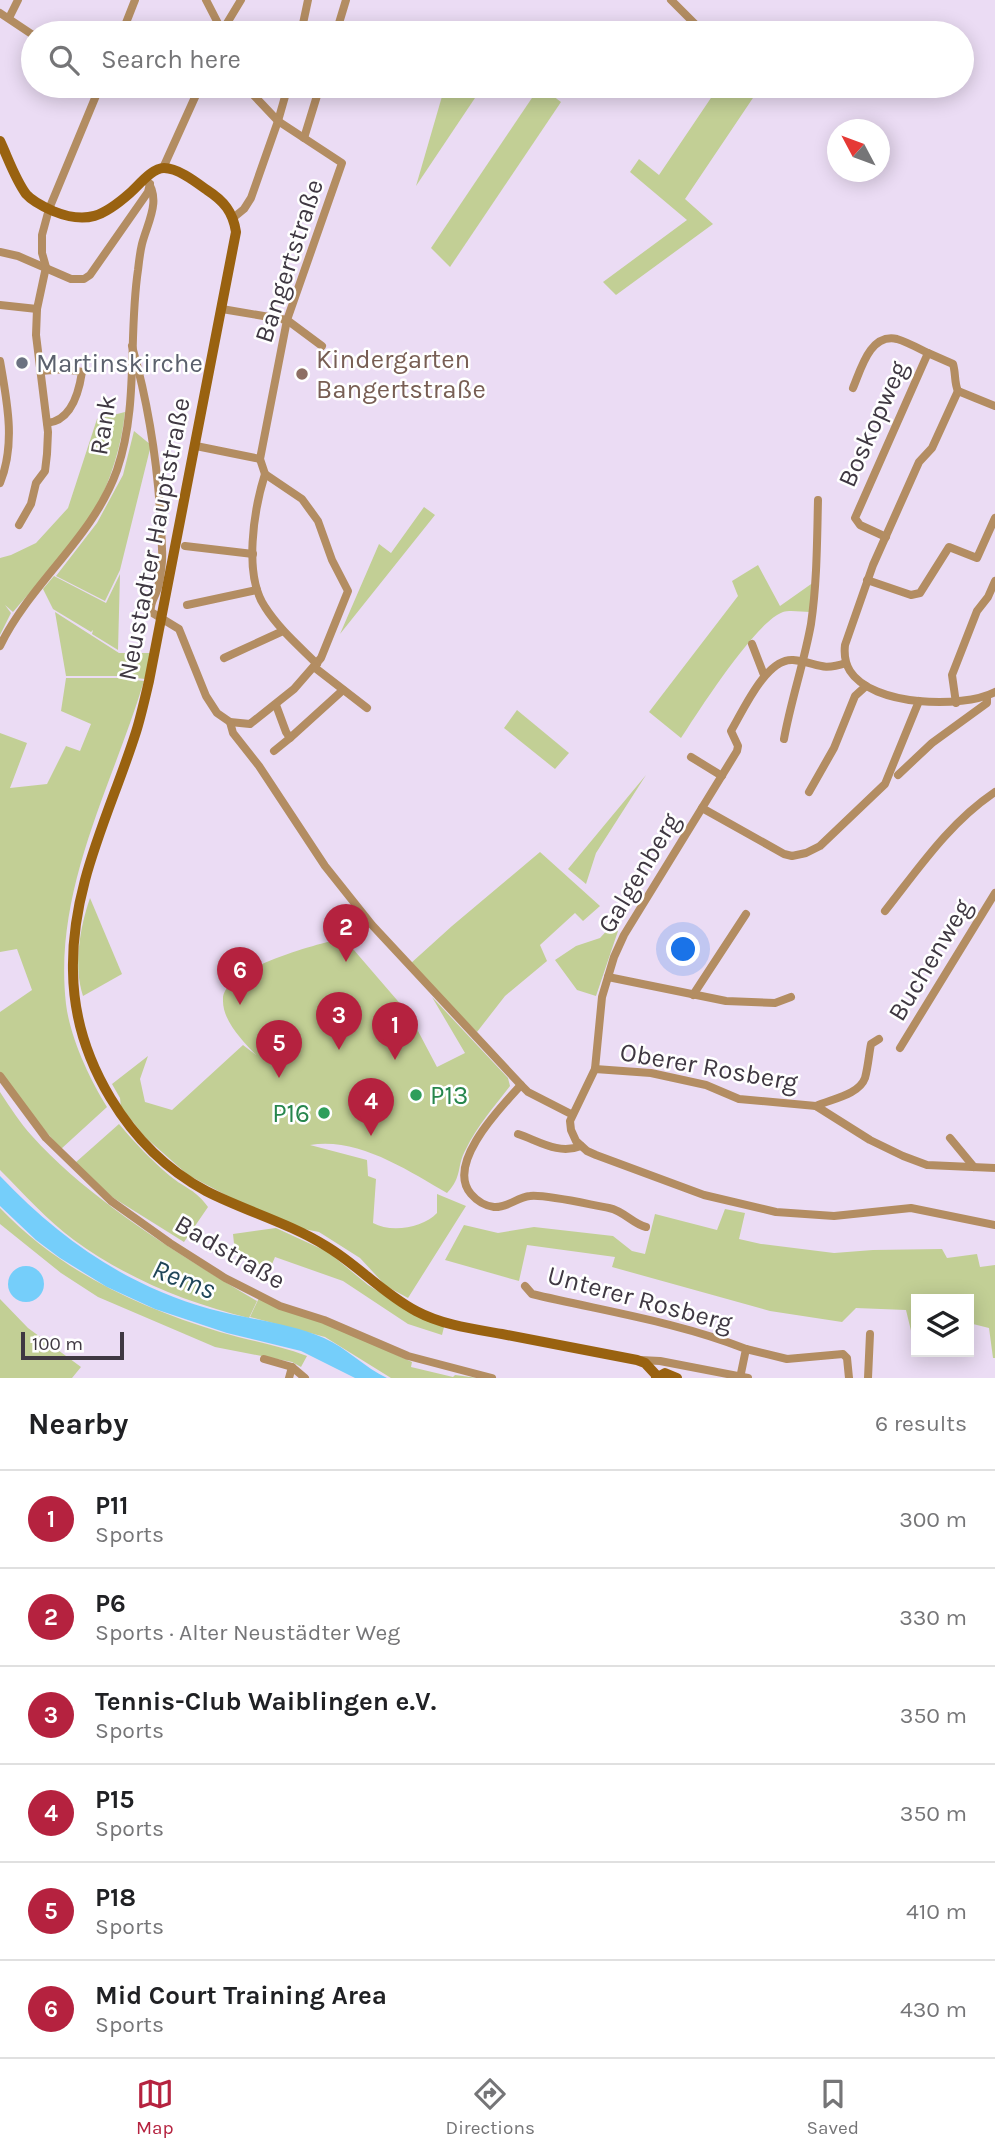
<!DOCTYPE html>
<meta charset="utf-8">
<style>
body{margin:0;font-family:Karla,sans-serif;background:#f2f2f2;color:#202124}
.controls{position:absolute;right:21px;bottom:21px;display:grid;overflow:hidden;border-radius:0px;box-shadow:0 4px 18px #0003}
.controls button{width:63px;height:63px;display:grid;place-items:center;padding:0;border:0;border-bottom:2px solid #e0e0e0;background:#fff;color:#202124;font:35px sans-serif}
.compass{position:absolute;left:827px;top:119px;width:63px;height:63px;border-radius:50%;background:#fff;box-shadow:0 4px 18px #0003;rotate:311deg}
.scale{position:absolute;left:21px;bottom:18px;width:103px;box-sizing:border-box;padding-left:7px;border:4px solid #3f3842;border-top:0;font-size:19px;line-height:24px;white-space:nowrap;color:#3f3842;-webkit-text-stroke:5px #fff;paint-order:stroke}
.you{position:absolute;left:684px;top:950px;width:24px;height:24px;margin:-18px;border:5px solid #fff;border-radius:50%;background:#1a73e8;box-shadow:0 0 0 10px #1a73e833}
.badge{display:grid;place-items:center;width:46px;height:46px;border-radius:50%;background:#b5223f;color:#fff;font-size:23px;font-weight:700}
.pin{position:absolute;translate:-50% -58px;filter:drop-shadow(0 2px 4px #0008)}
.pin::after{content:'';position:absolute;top:37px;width:24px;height:21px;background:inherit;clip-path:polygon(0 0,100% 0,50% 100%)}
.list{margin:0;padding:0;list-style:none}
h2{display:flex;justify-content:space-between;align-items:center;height:91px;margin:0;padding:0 28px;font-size:30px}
h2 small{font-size:23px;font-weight:400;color:#757577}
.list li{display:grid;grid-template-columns:46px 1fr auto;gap:21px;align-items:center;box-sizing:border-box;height:98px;padding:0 28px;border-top:2px solid #e0e0e0}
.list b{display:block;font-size:26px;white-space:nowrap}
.list p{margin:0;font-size:23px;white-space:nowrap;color:#757577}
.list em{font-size:23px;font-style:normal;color:#757577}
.icon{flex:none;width:38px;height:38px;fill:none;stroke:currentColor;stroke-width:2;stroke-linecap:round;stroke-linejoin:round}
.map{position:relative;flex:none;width:995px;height:1378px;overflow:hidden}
.search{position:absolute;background:#fff;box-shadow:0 4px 18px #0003;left:21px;right:21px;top:21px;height:77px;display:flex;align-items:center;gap:18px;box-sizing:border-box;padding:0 24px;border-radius:38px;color:#757577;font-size:26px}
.sheet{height:679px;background:#fff}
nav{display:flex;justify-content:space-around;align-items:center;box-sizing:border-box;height:98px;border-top:2px solid #e0e0e0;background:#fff;font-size:19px;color:#757577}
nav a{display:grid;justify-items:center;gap:4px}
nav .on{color:#b5223f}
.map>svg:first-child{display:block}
</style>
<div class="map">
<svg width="995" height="1378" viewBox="0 0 995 1378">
<rect width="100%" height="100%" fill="#ebdcf4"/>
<g fill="#c2cf95">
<path d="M445 86H483L416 186Z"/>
<path d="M540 86 561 102 450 267 431 248Z"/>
<path d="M719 86H761L685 199 713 224 616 295 603 282 687 220 630 172 639 159 659 175Z"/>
<path d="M125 412C121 452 106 496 83 529 62 558 36 585 13 612L5 605 11 613 0 635V558L11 555 36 543 68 508 97 419Z"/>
<path d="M134 431 151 445 120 570 105 601 56 576 97 523 123 475Z"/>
<path d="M424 507 435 515 340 634 379 544 391 553Z"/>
<path d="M758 565 780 606 814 582 810 612C802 612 790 610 783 612 756 621 698 712 681 738L649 712 738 596 732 581Z"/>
<path d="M120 574 118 650 92 634 93 630 91 632 53 609 43 589 54 576 106 603Z"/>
<path d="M55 612 119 653H150L145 679 118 676H66Z"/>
<path d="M66 678H118L144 681C112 787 53 889 66 1004 70 1037 89 1078 107 1107L61 1149 28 1111 0 1072V1012L32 990 17 949 0 952V733L27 743 10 788 47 784 66 746 80 751 91 724 61 711Z"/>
<path d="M517 710 569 753 555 769 504 728Z"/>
<path d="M646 775 596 853 586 884 568 869Z"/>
<path d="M540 852 600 906 583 921 575 913 540 945 547 961 505 996 477 1032 410 964 452 926Z"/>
<path d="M90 898 122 974 83 996C73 966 80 927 90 898Z"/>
<path d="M612 925 618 931 596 996 577 990 555 960 576 946 600 938Z"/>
<path d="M331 941 347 942 409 1014 437 1067 465 1053 432 997 508 1078 510 1086C494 1107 477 1126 466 1149 456 1167 463 1176 447 1193 407 1170 358 1137 310 1145L367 1160 368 1176 376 1179 373 1223C391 1233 423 1228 437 1213V1194L466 1206 408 1298 386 1286 360 1258 319 1232 304 1229 241 1203 188 1175 145 1137 121 1107 120 1098 112 1084 148 1056 140 1079 145 1102 172 1110 243 1045 256 1055C243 1041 222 1021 223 999 223 970 308 947 331 941Z"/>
<path d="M0 1092C10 1107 20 1123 32 1136 89 1200 183 1257 257 1301L249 1318C187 1303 126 1278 74 1240 47 1220 24 1194 0 1170Z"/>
<path d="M119 1124C135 1143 151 1160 170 1176 186 1189 195 1189 208 1207L184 1242 112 1197 75 1163Z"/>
<path d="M0 1208C60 1271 138 1307 220 1332 250 1341 278 1345 307 1356L301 1367 292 1362 215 1347 98 1297 61 1273 0 1224Z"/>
<path d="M725 1209 745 1213 739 1239 761 1244 834 1253 873 1250 942 1249 947 1258 977 1254 980 1267 995 1265V1358H993L989 1328 969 1323V1299H916V1338L913 1339 906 1310 856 1308 842 1322 770 1311 612 1267 615 1257 527 1245 519 1281 445 1260 464 1225 498 1233 534 1227 613 1236 632 1251 645 1254 655 1214 717 1230Z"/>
<path d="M276 1228 328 1252 368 1285 411 1312 444 1327 442 1335 408 1324 343 1281 275 1257 270 1269 235 1253 233 1234Z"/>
<path d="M259 1298 322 1321 412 1362 411 1367 453 1377 455 1375 478 1378H391L325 1337 250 1317Z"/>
<path d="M0 1299 28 1328 81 1367 72 1378H0Z"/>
</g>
<g fill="#75cefa">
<path d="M0 1176C60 1239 125 1285 210 1309 246 1319 290 1323 324 1338 347 1348 365 1368 387 1378H355L301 1351 227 1333 155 1309 107 1287 60 1258 36 1240 0 1206Z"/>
<circle cx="26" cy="1284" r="18"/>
</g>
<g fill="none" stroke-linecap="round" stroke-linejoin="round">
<g stroke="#b38d62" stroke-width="8">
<path d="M206 0 222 31"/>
<path d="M671 0 704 33"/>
<path d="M0 13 33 35"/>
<path d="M9 18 18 0"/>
<path d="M122 33 135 0"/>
<path d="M221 33 241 0"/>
<path d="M301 33 308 0"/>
<path d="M336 33 346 0"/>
<path d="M304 138 320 86"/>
<path d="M163 168 200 86"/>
<path d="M233 218 244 209 251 198 278 121 288 86"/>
<path d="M0 252 18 256 71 279H84L90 275 148 192 150 184"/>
<path d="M0 305 37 309"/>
<path d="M222 309 287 320 322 346"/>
<path d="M132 346C151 413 160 480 162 549 163 562 161 574 158 587 156 596 149 603 151 612L179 629 206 696 217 713 230 722 250 724 294 689 321 658 348 591 332 560 318 521 302 499 265 474 260 459 287 320 342 163 278 121 245 86"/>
<path d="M0 361C7 401 16 444 0 483"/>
<path d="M40 371 66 369 82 372C79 392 71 421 47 423"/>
<path d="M853 388C861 369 870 333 897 339 907 342 918 348 928 353"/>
<path d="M958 391 932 448 919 462 873 565 845 645C844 654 845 663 850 671 872 706 962 709 995 692"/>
<path d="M958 391 995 406"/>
<path d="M196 446 260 459"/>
<path d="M265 474C254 509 243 575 265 607 279 629 299 646 317 664"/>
<path d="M19 525 31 504 36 483 45 471 47 454 48 432 36 335 37 309 46 267 42 253V235L49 209 100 86"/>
<path d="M886 537 860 525 855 518 928 353 953 364C956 374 954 382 958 391"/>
<path d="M185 546 253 554"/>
<path d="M867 580 911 595 920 593 949 547 977 558 995 518"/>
<path d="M187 605 257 590"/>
<path d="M752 644 764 675"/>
<path d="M0 646C31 582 93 538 117 470 139 406 128 336 138 270 139 261 140 252 142 244 148 221 162 200 146 179"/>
<path d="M224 658 283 631"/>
<path d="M846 663C819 672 817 662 793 660 766 658 743 711 731 731L738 746 737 751 624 935 614 957 602 997 595 1069 570 1121 571 1130 576 1141 587 1151 596 1155 704 1195 776 1212 834 1216 911 1208 995 1225"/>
<path d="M314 667 367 708"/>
<path d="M956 703 952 675 977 611 988 597 995 581"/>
<path d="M276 705 286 732 290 738 343 690"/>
<path d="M230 722 233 733 259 766 325 866 372 925 521 1085 528 1092 571 1114"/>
<path d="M784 739C791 700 804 663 811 624 817 583 817 542 818 500"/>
<path d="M274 751 290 738"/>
<path d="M691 757 722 776"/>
<path d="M898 775 932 743 987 703V697"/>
<path d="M809 792 834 748 855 696 866 686"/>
<path d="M702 808 784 854 792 856 806 853 820 846 885 784 919 701"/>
<path d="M885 911C919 868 949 823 995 792"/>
<path d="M608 977 726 1001 775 1003 791 997"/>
<path d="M693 995 746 914"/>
<path d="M900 1048 995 893"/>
<path d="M595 1069 651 1073 706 1085 739 1099 816 1106 870 1140 903 1156 927 1165 995 1168"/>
<path d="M0 1076 46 1138 111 1201 170 1243 225 1278 280 1306 324 1320 408 1356 492 1378"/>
<path d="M521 1085C501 1107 445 1164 471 1194 477 1201 486 1206 494 1207 508 1208 517 1197 530 1196 546 1194 591 1205 609 1208 624 1211 633 1224 646 1227"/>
<path d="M816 1106C831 1099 859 1095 865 1078 868 1067 869 1054 871 1044L879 1039"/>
<path d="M518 1134C539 1141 558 1155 581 1146"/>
<path d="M950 1138 974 1167"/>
<path d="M525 1286 532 1294C603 1311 678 1322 746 1349L740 1378"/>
<path d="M746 1349 787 1359 843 1354 847 1358 849 1378"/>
<path d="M264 1359 292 1367 305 1378"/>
<path d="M640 1360 660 1361 748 1378"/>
<path d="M289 1378 292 1367"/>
<path d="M868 1378 870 1334"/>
</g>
<g stroke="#996210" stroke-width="10">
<path d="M0 141C8 158 15 179 26 194 33 202 44 207 53 211 87 225 104 216 130 193 139 185 152 168 164 168 178 168 196 182 207 190 224 201 233 212 236 232L149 681C145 698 141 716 136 732 111 811 71 885 73 971 74 1059 128 1149 206 1191 245 1211 289 1223 326 1246 358 1265 382 1293 416 1311 442 1325 473 1329 502 1334 547 1343 592 1351 637 1360L645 1363 657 1376"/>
<path d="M656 1378 665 1373 677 1378"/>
</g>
</g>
<circle fill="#6b7280" stroke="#fff" stroke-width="2.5" cx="22" cy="363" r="7"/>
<circle fill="#8d6e63" stroke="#fff" stroke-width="2.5" cx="302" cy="374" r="7"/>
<g fill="#2e9e5b" stroke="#fff" stroke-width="2.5">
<circle cx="416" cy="1095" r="7"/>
<circle cx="324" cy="1113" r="7"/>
</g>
<g text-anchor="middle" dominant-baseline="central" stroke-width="5" stroke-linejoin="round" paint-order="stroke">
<g font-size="26" fill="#3f3842" stroke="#fff">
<text transform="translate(289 261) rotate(-72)">Bangertstraße</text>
<text transform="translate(873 424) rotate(-66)">Boskopweg</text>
<text transform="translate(103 425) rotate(-81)">Rank</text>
<text transform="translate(154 539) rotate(-79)">Neustadter Hauptstraße</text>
<text transform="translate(639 873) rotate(-59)">Galgenberg</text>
<text transform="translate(930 960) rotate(-59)">Buchenweg</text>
<text transform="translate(709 1067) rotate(10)">Oberer Rosberg</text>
<text transform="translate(230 1252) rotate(30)">Badstraße</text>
<text transform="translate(640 1299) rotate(15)">Unterer Rosberg</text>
</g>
<g font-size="26" fill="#785e54" stroke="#fff" text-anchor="start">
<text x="316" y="359">Kindergarten<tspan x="316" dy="30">Bangertstraße</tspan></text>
</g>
<g font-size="26" fill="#5b616d" stroke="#fff" text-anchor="start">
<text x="36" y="363">Martinskirche</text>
</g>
<g font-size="26" fill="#27864d" stroke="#fff" text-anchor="start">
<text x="430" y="1095">P13</text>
<text x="310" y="1113" text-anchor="end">P16</text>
</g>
<g font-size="28" font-style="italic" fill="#1f4659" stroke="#fff">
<text transform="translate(184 1279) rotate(21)">Rems</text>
</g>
</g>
</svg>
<div class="controls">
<button><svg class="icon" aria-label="layers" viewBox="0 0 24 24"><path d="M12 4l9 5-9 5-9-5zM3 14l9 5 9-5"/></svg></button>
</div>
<svg class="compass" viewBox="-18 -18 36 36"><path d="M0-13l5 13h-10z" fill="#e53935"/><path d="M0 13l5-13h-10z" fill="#757577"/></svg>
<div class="scale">100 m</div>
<div class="you"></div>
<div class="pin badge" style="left:395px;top:1060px">1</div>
<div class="pin badge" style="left:346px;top:962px">2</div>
<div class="pin badge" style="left:339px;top:1050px">3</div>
<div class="pin badge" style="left:371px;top:1136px">4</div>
<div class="pin badge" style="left:279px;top:1078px">5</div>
<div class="pin badge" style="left:240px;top:1005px">6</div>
<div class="search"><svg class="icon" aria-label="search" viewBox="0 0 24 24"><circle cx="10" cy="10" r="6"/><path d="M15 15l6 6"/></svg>Search here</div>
</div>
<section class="sheet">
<h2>Nearby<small>6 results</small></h2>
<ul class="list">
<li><span class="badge">1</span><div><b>P11</b><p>Sports</p></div><em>300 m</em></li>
<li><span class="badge">2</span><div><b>P6</b><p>Sports · Alter Neustädter Weg</p></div><em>330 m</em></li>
<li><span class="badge">3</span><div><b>Tennis-Club Waiblingen e.V.</b><p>Sports</p></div><em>350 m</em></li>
<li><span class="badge">4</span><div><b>P15</b><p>Sports</p></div><em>350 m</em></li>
<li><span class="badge">5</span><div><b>P18</b><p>Sports</p></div><em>410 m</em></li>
<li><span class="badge">6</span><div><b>Mid Court Training Area</b><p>Sports</p></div><em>430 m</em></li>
</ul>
</section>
<nav>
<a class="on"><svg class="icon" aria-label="map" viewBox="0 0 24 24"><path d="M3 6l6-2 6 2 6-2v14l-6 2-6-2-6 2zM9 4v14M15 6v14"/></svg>Map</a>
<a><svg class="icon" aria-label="directions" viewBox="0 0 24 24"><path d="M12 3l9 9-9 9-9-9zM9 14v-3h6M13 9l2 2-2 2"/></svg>Directions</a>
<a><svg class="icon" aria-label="saved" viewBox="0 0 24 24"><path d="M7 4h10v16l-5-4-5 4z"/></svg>Saved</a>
</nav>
